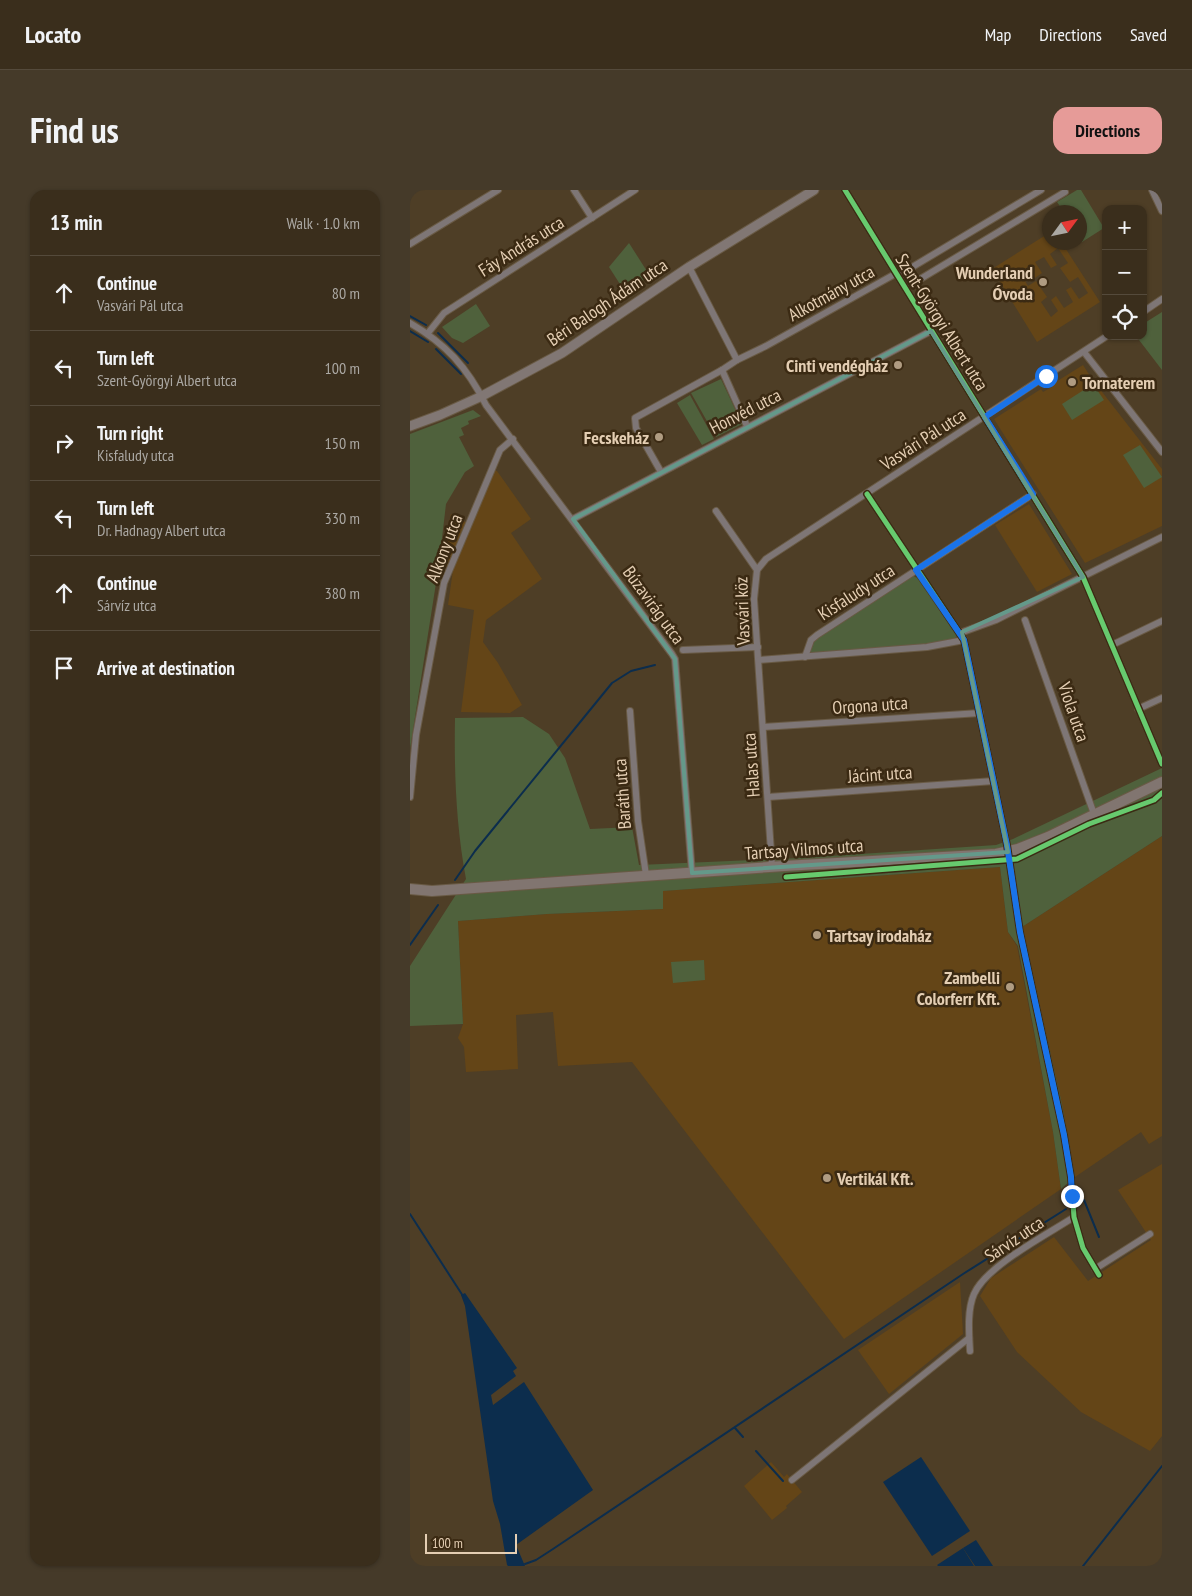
<!DOCTYPE html>
<meta charset="utf-8">
<style>
body{margin:0;font-family:"PT Sans Narrow",sans-serif;background:#453a29;color:#f1f3f6}
.controls{position:absolute;right:15px;top:15px;display:grid;overflow:hidden;border-radius:10px;box-shadow:0 1px 4px #0004}
.controls button{width:45px;height:45px;display:grid;place-items:center;padding:0;border:0;border-bottom:1px solid #544a3b;background:#3a2e1c;color:#f1f3f6;font:25px sans-serif}
.compass{position:absolute;left:632px;top:15px;width:45px;height:45px;border-radius:50%;background:#3a2e1c;box-shadow:0 1px 4px #0004;rotate:57deg}
.scale{position:absolute;left:15px;bottom:12px;width:92px;box-sizing:border-box;padding-left:5px;border:2px solid #e4ceb3;border-top:0;font-size:14px;line-height:18px;white-space:nowrap;color:#e4ceb3;-webkit-text-stroke:4px #3b2a13;paint-order:stroke}
.stop{position:absolute;width:15px;height:15px;margin:-11px;border:4px solid #1a73e8;border-radius:50%;background:#fff}
.stop.end{background:#1a73e8;border-color:#fff;box-shadow:0 1px 5px #0008}
.list{margin:0;padding:0;list-style:none}
h2{display:flex;justify-content:space-between;align-items:center;height:65px;margin:0;padding:0 20px;font-size:21px}
h2 small{font-size:16px;font-weight:400;color:#aba8a3}
.list li{display:grid;grid-template-columns:32px 1fr auto;gap:15px;align-items:center;box-sizing:border-box;height:75px;padding:0 20px;border-top:1px solid #544a3b}
.list b{display:block;font-size:19px;white-space:nowrap}
.list p{margin:0;font-size:16px;white-space:nowrap;color:#aba8a3}
.list em{font-size:16px;font-style:normal;color:#aba8a3}
.icon{flex:none;width:28px;height:28px;fill:none;stroke:currentColor;stroke-width:2;stroke-linecap:round;stroke-linejoin:round}
.map{position:relative;flex:none;width:752px;height:1376px;overflow:hidden;border-radius:15px}
header{display:flex;align-items:center;gap:30px;box-sizing:border-box;height:70px;padding:0 25px;background:#3a2e1c;border-bottom:1px solid #544a3b}
header strong{font-size:24px}
nav{display:flex;gap:28px;margin-inline-start:auto;font-size:18px}
.intro{display:flex;align-items:center;justify-content:space-between;box-sizing:border-box;height:120px;padding:0 30px}
h1{margin:0;font-size:35px}
.button{padding:12px 22px;border-radius:15px;background:#e69b98;color:#111;font-size:18px;font-weight:700}
main{display:flex;gap:30px;padding:0 30px}
aside{flex:1;background:#3a2e1c;border-radius:15px;box-shadow:0 1px 4px #0004}
.map>svg:first-child{display:block}
</style>
<header>
<strong>Locato</strong>
<nav><a>Map</a><a>Directions</a><a>Saved</a></nav>
</header>
<div class="intro"><h1>Find us</h1><a class="button">Directions</a></div>
<main>
<aside>
<h2>13 min<small>Walk · 1.0 km</small></h2>
<ul class="list">
<li><svg class="icon" aria-label="ahead" viewBox="0 0 24 24"><path d="M12 20V5M6 11l6-6 6 6"/></svg><div><b>Continue</b><p>Vasvári Pál utca</p></div><em>80 m</em></li>
<li><svg class="icon" aria-label="left" viewBox="0 0 24 24"><path d="M17 20v-9H6M10 6l-5 5 5 5"/></svg><div><b>Turn left</b><p>Szent-Györgyi Albert utca</p></div><em>100 m</em></li>
<li><svg class="icon" aria-label="right" viewBox="0 0 24 24"><path d="M7 20v-9h11M14 6l5 5-5 5"/></svg><div><b>Turn right</b><p>Kisfaludy utca</p></div><em>150 m</em></li>
<li><svg class="icon" aria-label="left" viewBox="0 0 24 24"><path d="M17 20v-9H6M10 6l-5 5 5 5"/></svg><div><b>Turn left</b><p>Dr. Hadnagy Albert utca</p></div><em>330 m</em></li>
<li><svg class="icon" aria-label="ahead" viewBox="0 0 24 24"><path d="M12 20V5M6 11l6-6 6 6"/></svg><div><b>Continue</b><p>Sárvíz utca</p></div><em>380 m</em></li>
<li><svg class="icon" aria-label="arrive" viewBox="0 0 24 24"><path d="M6 21V4h12l-3 4 3 4H6"/></svg><div><b>Arrive at destination</b></div></li>
</ul>
</aside>
<div class="map">
<svg width="752" height="1376" viewBox="0 0 752 1376">
<rect width="100%" height="100%" fill="#4e3e26"/>
<g fill="#644517" fill-rule="evenodd">
<path d="M639 43 640 52 652 53 690 112 627 152 582 79ZM648 58 658 73 650 78 660 92 668 87 678 103 669 109 661 97 656 100 663 112 654 118 646 106 641 110 648 121 641 127 631 112 637 107 626 91 618 96 610 82 618 77 625 88 632 83 625 72 634 67 641 78 647 75 640 64Z"/>
<path d="M673 175 682 189 752 279V336L675 373 584 229 631 199 633 202 642 197 641 195Z"/>
<path d="M81 279 87 281 121 329 101 343 132 389 76 430 73 452 88 473 112 515 100 523 51 522 64 420 38 415 43 380 30 374 41 324 57 333Z"/>
<path d="M619 314 662 384 627 402 585 335Z"/>
<path d="M752 646V946L739 954 731 942 665 987 652 914 612 737Z"/>
<path d="M590 677 598 742 607 756 643 942 651 999 434 1149 222 872 148 876 143 822 106 825 108 879 56 882 54 857 48 848 53 834 48 731 137 724 253 719 252 701Z"/>
<path d="M752 974V1246L740 1261 671 1222 607 1162 570 1106 581 1088 644 1047 678 1091 741 1050 708 1000Z"/>
<path d="M550 1092 553 1144 479 1204 448 1160Z"/>
<path d="M361 1272 374 1287 377 1284 392 1302 376 1316 377 1318 362 1330 334 1296Z"/>
</g>
<g fill="#4f613c">
<path d="M667 0H671L694 38 672 52 670 48V22H654L647 12Z"/>
<path d="M219 53 240 86 215 102 199 77Z"/>
<path d="M66 114 80 136 53 153 42 148 32 137Z"/>
<path d="M752 122V180L726 146H733V134Z"/>
<path d="M311 189 332 234 306 247 281 203Z"/>
<path d="M683 194 694 210 662 230 652 214Z"/>
<path d="M280 205 304 249 292 255 267 213Z"/>
<path d="M63 220 71 226 58 231 59 234 51 238 54 245 49 247 64 276 55 282 36 314 29 374 0 559V244Z"/>
<path d="M730 255 752 287 734 298 713 265Z"/>
<path d="M502 385 507 388 547 446 545 448 510 456 398 465 404 450Z"/>
<path d="M113 527 139 544 155 568 180 639 222 637 229 675 390 668 586 655 603 649 752 578V646L612 737 652 914 665 987 651 999 643 942 608 756 598 742 590 677 253 701V719L137 724 48 731 53 834 0 836V776L56 689C46 635 44 582 45 528Z"/>
<path d="M294 770 295 790 263 793 261 772Z"/>
</g>
<g fill="#0c2d4d">
<path d="M55 1103 107 1178 103 1181 106 1186 81 1205 83 1215 114 1192 183 1300 106 1355 115 1376H98L97 1375 90 1334 83 1311 55 1116 51 1105Z"/>
<path d="M511 1267 560 1341 522 1366 473 1292Z"/>
<path d="M566 1350 583 1376H565L553 1358Z"/>
<path d="M553 1358 564 1376H528L527 1375Z"/>
</g>
<g fill="none" stroke-linecap="round" stroke-linejoin="round">
<g stroke="#0c2d4d" stroke-width="2">
<path d="M0 126 16 135"/>
<path d="M0 141 18 152"/>
<path d="M28 143 58 173"/>
<path d="M26 159 51 184"/>
<path d="M45 690 65 661 202 493 221 481 245 475"/>
<path d="M0 755 28 715"/>
<path d="M669 1011 674 1010 689 1047"/>
<path d="M0 1024 53 1106"/>
<path d="M325 1238 333 1247"/>
<path d="M346 1261 373 1291"/>
<path d="M115 1374 126 1370 143 1359 553 1084 656 1019"/>
<path d="M673 1376 752 1276"/>
</g>
<g stroke="#695a45" stroke-width="8">
<g id="street">
<path d="M164 0 182 28"/>
<path d="M435 0 673 387 752 574"/>
<path d="M742 0 752 21"/>
<path d="M0 54 88 0"/>
<path d="M507 91 655 2"/>
<path d="M733 122 752 109"/>
<path d="M0 133C36 154 57 177 76 215L262 464 265 469 282 683"/>
<path d="M18 143 34 123 225 0"/>
<path d="M674 162 752 262"/>
<path d="M327 170 356 156 485 84 499 79 631 0"/>
<path d="M312 180 337 236"/>
<path d="M251 282 226 238 225 228 312 180 327 170 279 77"/>
<path d="M457 304 554 450 597 655 610 742 654 945 661 987 664 1027 673 1058 689 1085"/>
<path d="M306 321 347 380 344 409 362 677"/>
<path d="M163 329 521 141"/>
<path d="M347 380 356 369 697 146"/>
<path d="M615 430 684 624"/>
<path d="M550 443 586 430 752 347"/>
<path d="M702 455 752 431"/>
<path d="M273 460 348 457"/>
<path d="M395 467 401 450 407 445 623 304"/>
<path d="M349 470 517 457 554 450"/>
<path d="M728 519 752 508"/>
<path d="M220 521 228 631 236 685"/>
<path d="M353 537 570 523"/>
<path d="M0 607 6 545 34 393 90 260 103 249"/>
<path d="M358 607 584 591"/>
<path d="M685 1079 740 1044"/>
<path d="M560 1161C559 1143 557 1120 564 1104 576 1076 638 1044 664 1027"/>
<path d="M382 1290 559 1148"/>
</g>
</g>
<g stroke="#695a45" stroke-width="11">
<path id="secondary" d="M0 236 30 225 72 206 152 163 279 77 404 0"/>
</g>
<g stroke="#695a45" stroke-width="12">
<path id="primary" d="M0 699 22 701 374 676 586 664 608 659 638 647 752 592"/>
</g>
<use href="#street" stroke="#7e7676" stroke-width="6"/>
<use href="#secondary" stroke="#817774" stroke-width="9"/>
<use href="#primary" stroke="#817570" stroke-width="10"/>
<g stroke="#3b2a13" stroke-width="8">
<g id="cycleway">
<path d="M435 0 673 387 752 574"/>
<path d="M457 304 554 450 597 655 610 742 654 945 661 987 664 1027 673 1058 689 1085"/>
<path d="M376 687 607 669 679 634 744 610 752 603"/>
</g>
</g>
<use href="#cycleway" stroke="#67ca6e" stroke-width="5"/>
</g>
<g fill="none" stroke-linecap="round" stroke-linejoin="round">
<path stroke="#1a73e8" stroke-width="6" d="M636 186 575 227 623 304 506 380 554 450 597 655 610 742 654 945 661 987 662 1006"/>
</g>
<path fill="none" stroke="#64998a" stroke-width="4" stroke-linejoin="round" d="M521 141 673 387 552 442 598 662 282 683 265 469 163 329Z"/>
<g fill="#b09c82" stroke="#3b2a13" stroke-width="2">
<circle cx="633" cy="92" r="5"/>
<circle cx="488" cy="175" r="5"/>
<circle cx="662" cy="192" r="5"/>
<circle cx="249" cy="247" r="5"/>
<circle cx="407" cy="745" r="5"/>
<circle cx="600" cy="797" r="5"/>
<circle cx="417" cy="988" r="5"/>
</g>
<g text-anchor="middle" dominant-baseline="central" stroke-width="5" stroke-linejoin="round" paint-order="stroke">
<g font-size="18" fill="#e4ceb3" stroke="#3b2a13">
<text transform="translate(111 56) rotate(-32)">Fáy András utca</text>
<text transform="translate(421 103) rotate(-29)">Alkotmány utca</text>
<text transform="translate(197 112) rotate(-34)">Béri Balogh Ádám utca</text>
<text transform="translate(532 132) rotate(58)">Szent-Györgyi Albert utca</text>
<text transform="translate(335 221) rotate(-27)">Honvéd utca</text>
<text transform="translate(513 249) rotate(-33)">Vasvári Pál utca</text>
<text transform="translate(34 358) rotate(-69)">Alkony utca</text>
<text transform="translate(446 402) rotate(-33)">Kisfaludy utca</text>
<text transform="translate(244 415) rotate(54)">Búzavirág utca</text>
<text transform="translate(332 421) rotate(-92)">Vasvári köz</text>
<text transform="translate(460 515) rotate(-4)">Orgona utca</text>
<text transform="translate(664 522) rotate(71)">Viola utca</text>
<text transform="translate(341 575) rotate(-94)">Halas utca</text>
<text transform="translate(470 584) rotate(-4)">Jácint utca</text>
<text transform="translate(212 604) rotate(-94)">Baráth utca</text>
<text transform="translate(394 659) rotate(-4)">Tartsay Vilmos utca</text>
<text transform="translate(604 1049) rotate(-34)">Sárvíz utca</text>
</g>
<g font-size="18" font-weight="bold" fill="#e4ceb3" stroke="#3b2a13" text-anchor="end">
<text x="623" y="82">Wunderland<tspan x="623" dy="21">Óvoda</tspan></text>
<text x="478" y="175">Cinti vendégház</text>
<text x="672" y="192" text-anchor="start">Tornaterem</text>
<text x="239" y="247">Fecskeház</text>
<text x="417" y="745" text-anchor="start">Tartsay irodaház</text>
<text x="590" y="787">Zambelli<tspan x="590" dy="21">Colorferr Kft.</tspan></text>
<text x="427" y="988" text-anchor="start">Vertikál Kft.</text>
</g>
</g>
</svg>
<div class="controls">
<button>+</button>
<button>−</button>
<button><svg class="icon" aria-label="locate" viewBox="0 0 24 24"><circle cx="12" cy="12" r="6"/><path d="M12 2v4M12 18v4M2 12h4M18 12h4"/></svg></button>
</div>
<svg class="compass" viewBox="-18 -18 36 36"><path d="M0-13l5 13h-10z" fill="#e53935"/><path d="M0 13l5-13h-10z" fill="#aba8a3"/></svg>
<div class="scale">100 m</div>
<div class="stop" style="left:636px;top:186px"></div>
<div class="stop end" style="left:662px;top:1006px"></div>
</div>
</main>
